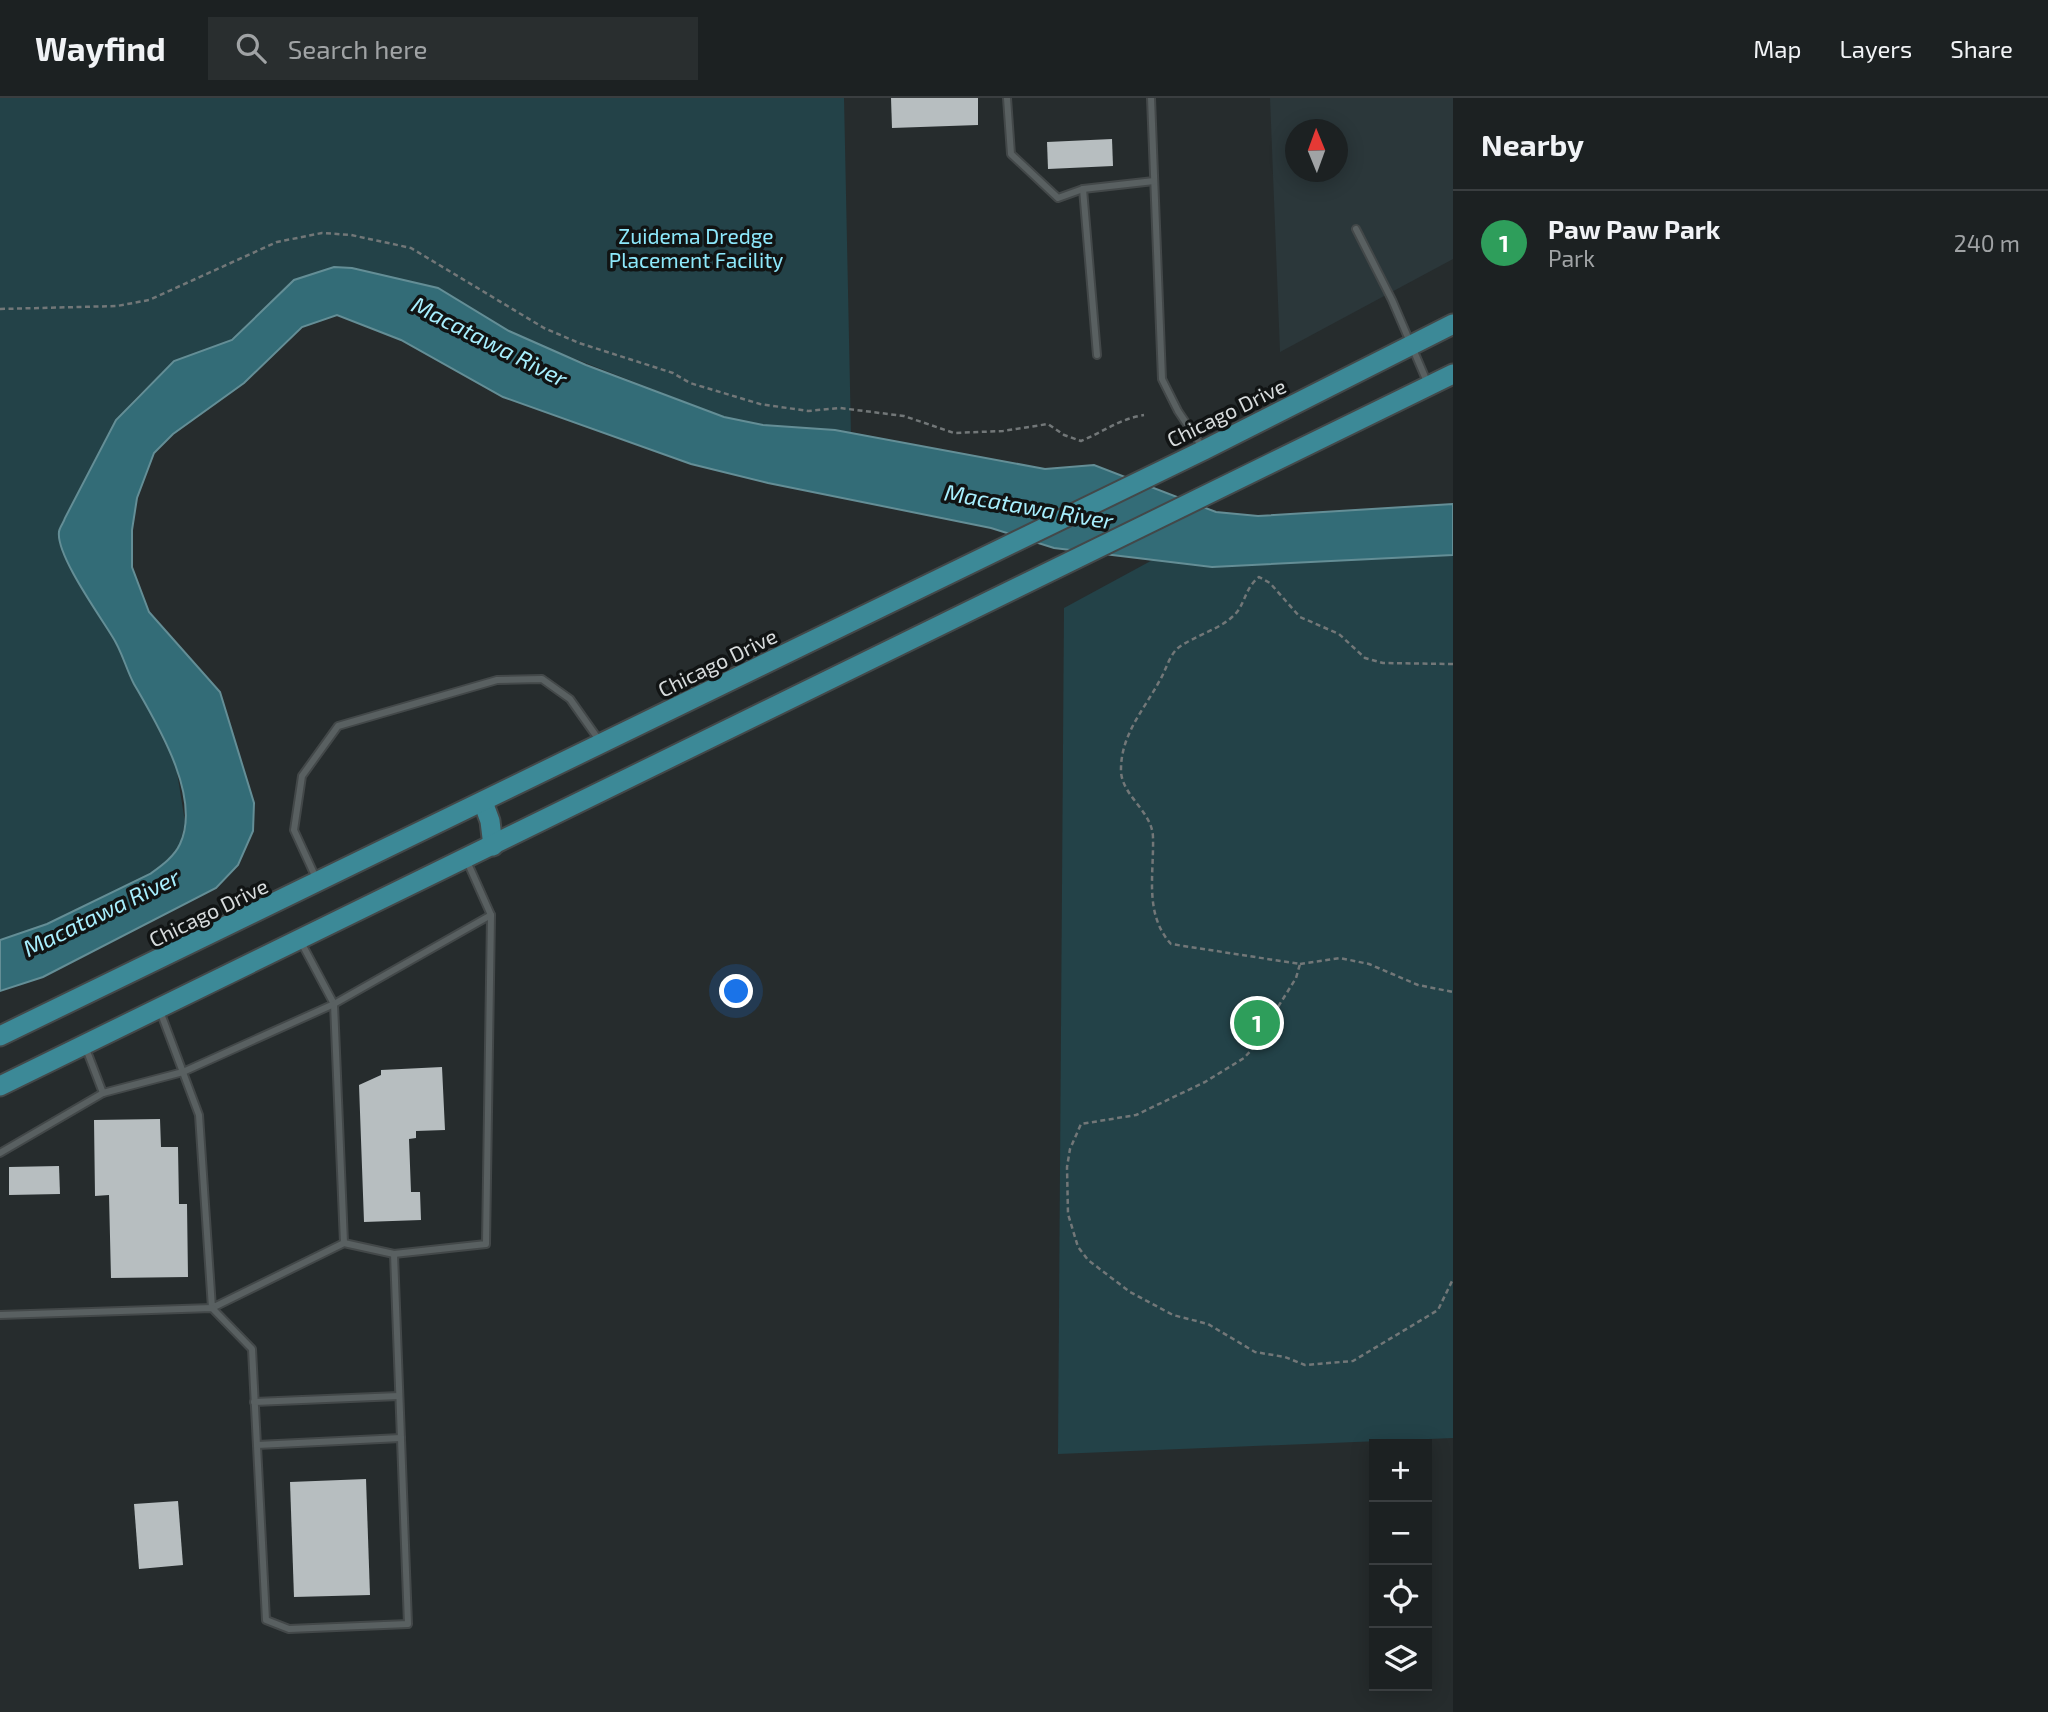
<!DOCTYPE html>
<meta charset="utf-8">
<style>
body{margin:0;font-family:"Exo 2",sans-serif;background:#292e2f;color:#f1f3f6}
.controls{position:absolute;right:21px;bottom:21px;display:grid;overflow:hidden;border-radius:0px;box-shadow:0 4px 18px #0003}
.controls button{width:63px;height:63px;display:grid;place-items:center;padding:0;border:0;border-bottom:2px solid #3a3e40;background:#1c2122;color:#f1f3f6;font:35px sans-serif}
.compass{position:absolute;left:1285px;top:21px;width:63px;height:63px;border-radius:50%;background:#1c2122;box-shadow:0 4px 18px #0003;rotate:359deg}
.you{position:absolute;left:737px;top:894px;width:24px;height:24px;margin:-18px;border:5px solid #fff;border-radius:50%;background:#1a73e8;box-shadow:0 0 0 10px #1a73e833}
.badge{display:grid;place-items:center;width:46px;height:46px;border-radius:50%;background:#f49d8c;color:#fff;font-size:23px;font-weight:700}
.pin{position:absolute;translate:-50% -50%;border:4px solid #fff;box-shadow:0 2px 7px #0006}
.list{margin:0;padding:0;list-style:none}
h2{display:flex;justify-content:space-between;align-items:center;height:91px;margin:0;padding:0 28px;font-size:30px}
h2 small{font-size:23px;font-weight:400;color:#a0a3a5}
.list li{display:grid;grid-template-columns:46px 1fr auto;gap:21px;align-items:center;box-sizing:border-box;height:105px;padding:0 28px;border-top:2px solid #3a3e40}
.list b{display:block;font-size:26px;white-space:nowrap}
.list p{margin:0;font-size:23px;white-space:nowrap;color:#a0a3a5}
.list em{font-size:23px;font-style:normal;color:#a0a3a5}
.icon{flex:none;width:38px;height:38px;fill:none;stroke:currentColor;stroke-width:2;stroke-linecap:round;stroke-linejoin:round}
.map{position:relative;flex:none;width:1453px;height:1614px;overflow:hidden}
header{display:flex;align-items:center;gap:42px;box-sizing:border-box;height:98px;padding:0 35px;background:#1c2122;border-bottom:2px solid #3a3e40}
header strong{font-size:33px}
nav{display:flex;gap:38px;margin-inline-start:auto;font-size:24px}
.search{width:490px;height:63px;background:#292e2f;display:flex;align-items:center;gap:18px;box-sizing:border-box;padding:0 24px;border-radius:0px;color:#a0a3a5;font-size:26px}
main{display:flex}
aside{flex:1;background:#1c2122}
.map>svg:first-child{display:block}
</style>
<header>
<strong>Wayfind</strong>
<div class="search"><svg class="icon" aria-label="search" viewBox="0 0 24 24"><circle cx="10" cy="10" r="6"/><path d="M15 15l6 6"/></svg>Search here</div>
<nav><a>Map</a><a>Layers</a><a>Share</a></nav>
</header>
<main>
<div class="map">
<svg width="1453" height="1614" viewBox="0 0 1453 1614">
<rect width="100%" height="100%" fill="#262c2d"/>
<path fill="#2b373a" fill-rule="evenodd" d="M1270 0H1453V161L1280 254ZM1296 32H1338V74H1296Z"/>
<g fill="#234248">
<path d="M0 0H844L851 337 835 332 763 327 724 319 514 237 438 190 352 170 334 169 294 182 232 242 174 263 135 301 116 322 65 420 77 481 114 541 176 668 185 724 180 746 165 765 150 776 47 826 0 842Z"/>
<path d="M1453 434V1340L1058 1356 1064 510 1195 439Z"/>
</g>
<path fill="#336c77" stroke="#648e96" stroke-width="2" d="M334 169 352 170 438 190 509 233 586 267 724 319 763 327 835 332 1045 371 1094 367 1216 414 1258 418 1453 406V457L1212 469 1054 450 991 430 768 385 691 366 503 299 401 242 337 217 302 229 244 285 173 336 154 355 137 400 132 432V469L149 514 220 594 254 705 253 733 238 767 216 790 43 879 0 893V842L47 826 150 776C161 768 174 759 180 746 202 699 157 626 134 586 126 571 122 553 112 538 100 518 56 457 59 434 59 430 64 424 65 420L116 322 174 263 232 242 294 182Z"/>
<g fill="#b7bec0">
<path d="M891 0H978V27L892 30Z"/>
<path d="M1112 41 1113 68 1048 71 1047 44Z"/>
<path d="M442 969 445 1032 416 1033V1040L409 1041 411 1094H420L421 1122 364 1124 359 987 381 977V972Z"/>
<path d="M160 1021 161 1049H178L179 1106H187L188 1179 111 1180 109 1097 95 1098 94 1022Z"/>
<path d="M59 1068 60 1096 9 1097V1069Z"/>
<path d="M366 1381 370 1497 294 1499 290 1384Z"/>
<path d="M178 1403 183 1467 139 1471 134 1406Z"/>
</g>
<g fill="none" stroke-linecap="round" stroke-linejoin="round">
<g stroke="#434849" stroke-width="10">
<g id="service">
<path d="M1007 0 1011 56 1058 100 1083 91"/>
<path d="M1151 0 1162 281 1178 313 1203 350"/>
<path d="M1356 131 1392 202 1428 286"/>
<path d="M1097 257 1083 91 1154 83"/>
<path d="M316 780 294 732 302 678 338 628 497 582 542 581 570 601 599 642"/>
<path d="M301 844 334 906 344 1145"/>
<path d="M160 913 199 1017 212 1210 344 1145 394 1156"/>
<path d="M85 948 103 995"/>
<path d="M0 1055 103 995 183 974 334 906 491 817"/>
<path d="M0 1217 212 1210 252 1251 266 1522 289 1531 408 1526 394 1156 486 1146 491 817 466 761"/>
<path d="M254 1304 399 1298"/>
<path d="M257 1347 401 1340"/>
</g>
</g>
<g stroke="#434849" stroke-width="23">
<g id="primary">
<path d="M483 704 490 723 493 748"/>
<path d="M0 938 1204 352 1453 226"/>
<path d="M0 988 1453 276"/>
</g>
</g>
<g stroke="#727778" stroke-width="2.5" stroke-dasharray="5 3.5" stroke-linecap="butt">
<path d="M0 211 117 208 149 202 277 144 322 135 351 137 411 150 544 230 579 245 673 275 690 285 760 306 808 313 840 310 904 318 954 335 1003 333 1048 326 1064 337 1081 343C1103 334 1119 321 1144 317"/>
<path d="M1453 566 1383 565 1365 560 1339 536 1300 519 1270 485 1259 479C1246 489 1246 502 1237 514 1223 531 1195 537 1178 550 1169 558 1166 572 1160 582 1144 612 1120 637 1121 674 1123 699 1153 714 1153 740 1154 777 1144 816 1171 846L1300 866 1296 880 1278 909 1267 935 1244 960 1205 984 1136 1017 1081 1026 1070 1051 1067 1069 1068 1116 1078 1149 1088 1162 1130 1194 1173 1217 1208 1226 1255 1254 1285 1259 1305 1267 1353 1263 1438 1212 1453 1181"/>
<path d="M1300 866 1340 860 1369 866 1418 887 1453 894"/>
</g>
<use href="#service" stroke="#596061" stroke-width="6"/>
<use href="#primary" stroke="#3c8997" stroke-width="19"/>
</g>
<g text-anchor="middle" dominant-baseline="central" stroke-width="7" stroke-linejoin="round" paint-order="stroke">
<g font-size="21" fill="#8de8fb" stroke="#111414">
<text x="696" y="137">Zuidema Dredge<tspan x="696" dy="24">Placement Facility</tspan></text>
</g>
<g font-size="21" fill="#d8dcdd" stroke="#111414">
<text transform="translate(1226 314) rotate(-26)">Chicago Drive</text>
<text transform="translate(717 564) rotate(-26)">Chicago Drive</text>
<text transform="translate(208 814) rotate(-26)">Chicago Drive</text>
</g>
<g font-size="23" font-style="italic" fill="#a8effe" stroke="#111414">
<text transform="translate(490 243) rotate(27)">Macatawa River</text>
<text transform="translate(1029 408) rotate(10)">Macatawa River</text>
<text transform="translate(101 814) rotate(-26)">Macatawa River</text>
</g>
</g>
</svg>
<div class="controls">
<button>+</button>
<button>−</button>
<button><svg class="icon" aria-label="locate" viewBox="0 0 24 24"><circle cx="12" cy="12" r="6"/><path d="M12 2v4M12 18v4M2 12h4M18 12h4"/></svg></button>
<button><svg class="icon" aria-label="layers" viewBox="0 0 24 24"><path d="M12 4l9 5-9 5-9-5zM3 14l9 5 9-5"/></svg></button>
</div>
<svg class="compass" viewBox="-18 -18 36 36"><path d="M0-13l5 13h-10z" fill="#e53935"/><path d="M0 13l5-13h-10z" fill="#a0a3a5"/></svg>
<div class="you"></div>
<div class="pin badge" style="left:1257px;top:925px;background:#2e9e5b">1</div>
</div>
<aside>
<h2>Nearby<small></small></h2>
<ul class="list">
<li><span class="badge" style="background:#2e9e5b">1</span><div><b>Paw Paw Park</b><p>Park</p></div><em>240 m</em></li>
</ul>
</aside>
</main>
